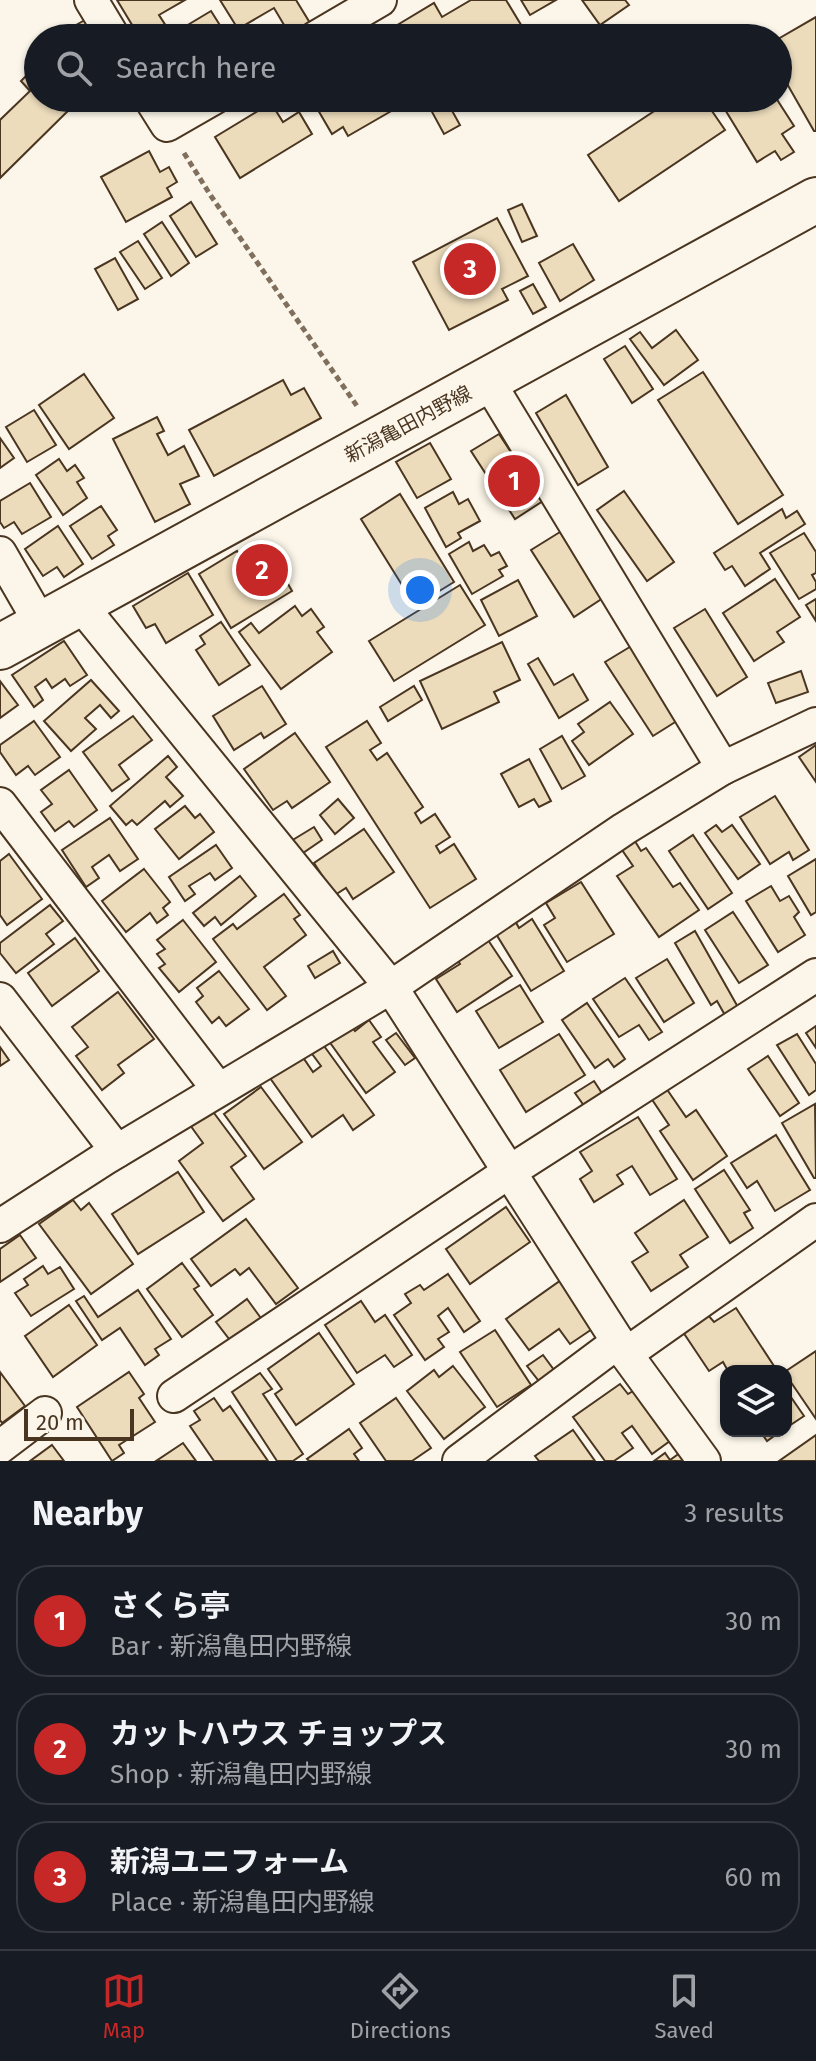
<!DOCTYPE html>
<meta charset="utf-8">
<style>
body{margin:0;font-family:"Fira Sans","Noto Sans JP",sans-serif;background:#20242c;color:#f1f3f6}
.controls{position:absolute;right:24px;bottom:24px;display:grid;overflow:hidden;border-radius:16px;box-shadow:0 2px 6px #0004}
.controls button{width:72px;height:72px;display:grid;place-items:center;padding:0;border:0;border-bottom:2px solid #363941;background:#171b24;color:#f1f3f6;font:40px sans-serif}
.scale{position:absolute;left:24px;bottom:20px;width:110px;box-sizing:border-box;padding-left:8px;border:4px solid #4a3520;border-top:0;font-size:22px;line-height:28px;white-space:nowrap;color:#4a3520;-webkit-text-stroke:6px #fbf6e9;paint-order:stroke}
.you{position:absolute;left:420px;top:590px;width:28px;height:28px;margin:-20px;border:6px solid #fff;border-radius:50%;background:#1a73e8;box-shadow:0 0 0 12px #1a73e833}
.badge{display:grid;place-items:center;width:52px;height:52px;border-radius:50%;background:#c62828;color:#fff;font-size:26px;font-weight:700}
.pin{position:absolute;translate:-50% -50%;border:4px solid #fff;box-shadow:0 2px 8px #0006}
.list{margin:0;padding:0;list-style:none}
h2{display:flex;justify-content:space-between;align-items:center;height:104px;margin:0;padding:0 32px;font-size:34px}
h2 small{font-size:26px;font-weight:400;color:#9ea1a6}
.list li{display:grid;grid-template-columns:52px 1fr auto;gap:24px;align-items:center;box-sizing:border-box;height:112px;margin:0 16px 16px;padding:0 16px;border:2px solid #363941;border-radius:32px}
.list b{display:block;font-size:30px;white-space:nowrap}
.list p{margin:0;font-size:26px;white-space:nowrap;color:#9ea1a6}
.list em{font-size:26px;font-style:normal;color:#9ea1a6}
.icon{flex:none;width:44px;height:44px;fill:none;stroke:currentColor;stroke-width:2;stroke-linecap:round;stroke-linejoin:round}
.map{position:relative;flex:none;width:816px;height:1461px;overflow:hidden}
.search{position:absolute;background:#171b24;box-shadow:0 2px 6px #0004;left:24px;right:24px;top:24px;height:88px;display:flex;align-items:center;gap:20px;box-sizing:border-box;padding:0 28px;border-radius:44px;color:#9ea1a6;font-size:30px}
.sheet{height:488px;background:#171b24}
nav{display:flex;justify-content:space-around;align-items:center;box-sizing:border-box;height:112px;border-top:2px solid #363941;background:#171b24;font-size:22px;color:#9ea1a6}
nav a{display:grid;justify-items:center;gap:4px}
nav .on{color:#c62828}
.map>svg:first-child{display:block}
</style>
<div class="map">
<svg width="816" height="1461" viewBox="0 0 816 1461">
<rect width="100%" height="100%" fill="#fbf6e9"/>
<g fill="#ecdcbc" stroke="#4a3520" stroke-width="2">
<path d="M117 0H185L159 15 166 26 145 38H140Z"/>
<path d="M220 0H296L310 23 290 35 274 8 238 29Z"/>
<path d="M471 0H506L529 38H394L389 30 434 3 442 17Z"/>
<path d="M521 0H556L530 15Z"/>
<path d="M582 0H625L629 5 600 25Z"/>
<path d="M211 11 228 38H166Z"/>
<path d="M816 17V131H814L778 68V39Z"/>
<path d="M85 20 97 38H84L76 25Z"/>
<path d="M32 70 38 76V98H81L0 178V120L30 91 21 81Z"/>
<path d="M311 98H411L412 99 348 136 343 127 332 134Z"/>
<path d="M427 98H445L460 125 444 134 425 99Z"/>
<path d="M674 98H703L725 130 619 201 588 155Z"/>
<path d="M728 98H776L794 126 782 134 794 152 781 160 775 151 757 162 721 103Z"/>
<path d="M271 103 283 122 299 112 312 134 240 178 215 137Z"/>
<path d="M149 151 160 172 169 167 177 182 167 188 172 197 126 222 101 177Z"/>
<path d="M191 202 217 244 196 257 170 216Z"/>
<path d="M522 204 537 236 522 242 508 210Z"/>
<path d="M497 218 528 276 502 289 508 300 449 330 413 262Z"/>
<path d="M162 222 189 263 171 276 144 234Z"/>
<path d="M138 241 162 278 145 289 120 252Z"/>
<path d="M573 244 594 280 560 301 539 263Z"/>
<path d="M115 258 138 299 118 310 95 269Z"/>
<path d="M533 284 546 307 533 314 520 291Z"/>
<path d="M676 330 698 360 664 385 630 339 640 332 652 348Z"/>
<path d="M625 346 653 389 632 403 604 359Z"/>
<path d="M703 372 783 495 738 524 658 400Z"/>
<path d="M84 374 114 418 69 449 39 405Z"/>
<path d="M283 380 291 395 304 388 321 418 214 476 189 430Z"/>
<path d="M566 395 608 467 578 485 536 413Z"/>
<path d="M34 410 56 445 27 462 6 427Z"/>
<path d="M157 417 164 431 157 434 168 455 184 446 199 476 180 484 190 504 155 522 113 439Z"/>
<path d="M499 434 543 501 515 519 471 451Z"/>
<path d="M0 438 14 458 0 468Z"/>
<path d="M430 443 451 479 417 498 396 462Z"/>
<path d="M59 459 67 471 75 465 84 478 77 482 87 498 63 515 36 475Z"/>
<path d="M30 483 51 517 22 534 14 522 4 528 0 522V501Z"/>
<path d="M624 491 674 562 647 581 597 510Z"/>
<path d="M453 492 459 504 468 499 480 521 458 533 461 538 446 547 425 508Z"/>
<path d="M400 494 454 582 415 606 361 519Z"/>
<path d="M101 506 117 530 108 536 114 545 92 559 70 526Z"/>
<path d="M782 509 786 518 797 511 805 524 760 553 770 569 745 586 732 566 725 570 714 553Z"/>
<path d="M58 526 83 564 64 577 57 567 43 576 25 549Z"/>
<path d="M560 532 603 598 574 617 531 550Z"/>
<path d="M804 533 816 552V573L812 575 816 582V589L799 599 770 553Z"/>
<path d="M469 542 473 551 484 545 491 556 499 552 507 566 499 570 503 576 472 594 449 554Z"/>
<path d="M237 551 245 566 269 551 292 591 231 628 199 574Z"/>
<path d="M188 573 213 615 166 643 155 624 146 628 133 606Z"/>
<path d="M775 579 800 617 777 632 784 642 754 661 723 613Z"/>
<path d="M518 580 537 616 499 636 481 600Z"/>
<path d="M460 585 485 625 394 681 369 641Z"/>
<path d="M816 599V621L806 605Z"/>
<path d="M295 606 302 616 311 609 324 627 317 632 332 652 281 689 239 632 251 623 259 633Z"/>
<path d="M705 609 747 677 717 696 674 628Z"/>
<path d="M221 622 250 665 219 685 196 650 205 644 200 636Z"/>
<path d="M64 641 87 675 70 686 65 679 52 688 46 679 35 687 43 700 34 707 12 675Z"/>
<path d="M502 642 520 680 494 692 499 702 442 729 420 681Z"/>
<path d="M633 645 680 719 653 736 605 662Z"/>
<path d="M538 658 554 685 573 674 588 700 559 718 528 664Z"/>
<path d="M801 671 808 692 776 703 768 683Z"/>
<path d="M91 680 119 711 111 718 100 705 85 718 96 729 71 751 44 721Z"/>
<path d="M0 681 18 705 0 718Z"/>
<path d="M262 686 286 724 264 738 261 733 234 750 213 716Z"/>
<path d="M414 686 422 700 388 721 380 707Z"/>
<path d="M610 702 633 734 589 765 572 741 584 732 578 724Z"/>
<path d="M133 716 152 740 119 765 129 779 112 791 83 752Z"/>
<path d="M34 721 60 757 35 775 28 766 16 775 0 752V745Z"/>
<path d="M367 721 381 743 370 750 377 760 387 753 423 807 415 813 421 823 435 814 450 837 436 846 440 853 454 844 476 879 430 908 326 747Z"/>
<path d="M295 733 330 782 292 808 287 801 273 810 244 769Z"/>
<path d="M562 736 585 776 562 789 540 749Z"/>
<path d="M816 745V782L799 757Z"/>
<path d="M168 756 177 767 166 777 183 796 170 807 165 801 137 825 132 820 126 825 110 806Z"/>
<path d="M529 759 551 801 539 807 534 799 519 807 501 774Z"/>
<path d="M69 770 97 810 74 827 69 821 55 831 41 812 52 804 41 790Z"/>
<path d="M775 796 809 850 793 860 789 852 770 864 740 817Z"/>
<path d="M338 799 354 818 335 834 320 815Z"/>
<path d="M185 806 195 818 200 814 214 832 179 859 155 829Z"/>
<path d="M110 818 138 859 120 871 109 855 92 867 99 878 86 887 62 850Z"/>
<path d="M716 825 722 832 732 825 760 864 738 879 705 833Z"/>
<path d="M314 827 322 840 300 855 291 841Z"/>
<path d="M364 829 394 872 353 899 346 888 335 895 314 863Z"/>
<path d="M693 835 732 893 708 909 669 851Z"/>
<path d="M633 838 641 851 646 848 673 887 680 883 699 910 659 937 617 876 633 866 620 847Z"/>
<path d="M216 845 232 868 215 880 210 873 189 886 195 894 185 901 169 877Z"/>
<path d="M9 854 42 899 7 925 0 915V861Z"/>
<path d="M816 859V912L811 915 788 876Z"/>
<path d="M144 869 170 902 163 908 168 915 157 923 150 913 126 932 102 901Z"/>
<path d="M240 876 256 896 221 925 215 917 204 926 193 913Z"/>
<path d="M581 882 614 934 567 962 544 925 555 918 546 903Z"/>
<path d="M771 886 780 901 789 896 799 912 794 917 805 935 778 952 746 901Z"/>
<path d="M284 894 300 915 294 919 306 935 264 967 286 996 267 1010 213 939 233 924 237 929Z"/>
<path d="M50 905 63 921 46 934 54 944 16 973 0 953V943Z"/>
<path d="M733 912 768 965 739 983 705 930Z"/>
<path d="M513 917 519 928 532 919 564 971 531 991 493 929Z"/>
<path d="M183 920 216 962 179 992 159 968 165 964 157 954 165 949 157 940Z"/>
<path d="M695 931 739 1009 726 1017 717 1001 711 1005 675 943Z"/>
<path d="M75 938 99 971 52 1006 28 973Z"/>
<path d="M488 940 512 976 457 1012 436 979 460 964 454 954 468 945 472 951Z"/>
<path d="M333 951 340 963 315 978 308 966Z"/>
<path d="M667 959 694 1003 664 1022 636 978Z"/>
<path d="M219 971 249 1009 226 1026 219 1017 212 1023 196 1002 203 996 197 988Z"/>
<path d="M625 978 662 1032 649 1040 639 1025 619 1037 593 999Z"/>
<path d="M520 985 543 1022 499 1048 476 1011Z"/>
<path d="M118 992 154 1039 118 1065 124 1073 102 1090 76 1056 88 1047 72 1027Z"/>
<path d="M587 1003 625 1059 614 1067 608 1059 595 1068 562 1020Z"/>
<path d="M369 1020 381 1037 373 1042 395 1072 366 1093 326 1037 348 1021 355 1031Z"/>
<path d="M816 1026V1048L806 1033Z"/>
<path d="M396 1033 415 1058 405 1065 386 1040Z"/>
<path d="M559 1034 585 1075 526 1112 500 1070Z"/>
<path d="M797 1034 816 1064V1090L809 1095 777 1045Z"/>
<path d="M319 1039 374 1115 353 1130 343 1115 312 1137 270 1078 302 1056 313 1072 321 1066 307 1047Z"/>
<path d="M0 1047 9 1060 0 1066Z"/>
<path d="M768 1056 799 1103 780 1116 748 1069Z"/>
<path d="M594 1081 605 1098 587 1110 575 1093Z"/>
<path d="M261 1087 302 1142 264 1169 224 1114Z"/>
<path d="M666 1088 686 1117 696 1110 727 1156 693 1180 660 1131 669 1125 651 1098Z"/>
<path d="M815 1104 816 1178H814L782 1123Z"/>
<path d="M211 1109 246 1156 231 1167 254 1199 223 1221 179 1161 203 1143 190 1125Z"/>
<path d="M638 1117 677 1179 650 1195 632 1166 617 1175 623 1184 594 1202 580 1179 592 1171 580 1152Z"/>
<path d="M776 1135 810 1190 775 1211 757 1181 747 1188 731 1163Z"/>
<path d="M724 1170 750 1210 744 1213 753 1228 730 1243 695 1189Z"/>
<path d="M178 1172 204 1212 138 1254 112 1214Z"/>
<path d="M73 1200 81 1210 89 1203 133 1264 91 1294 39 1224Z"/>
<path d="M684 1200 708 1237 680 1255 688 1267 651 1291 632 1262 648 1252 635 1233Z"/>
<path d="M506 1207 530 1242 470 1284 446 1249Z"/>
<path d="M246 1219 298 1288 276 1304 249 1268 240 1275 235 1269 211 1286 191 1259Z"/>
<path d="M20 1235 36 1258 0 1282V1249Z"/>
<path d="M182 1263 199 1286 194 1289 213 1315 182 1337 147 1289Z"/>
<path d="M43 1266 48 1274 60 1267 74 1289 31 1316 15 1293 28 1285 24 1279Z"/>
<path d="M448 1274 480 1321 464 1332 448 1308 438 1316 449 1332 438 1339 444 1347 425 1360 394 1315 411 1303 405 1294 420 1285 424 1290Z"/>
<path d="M564 1278 598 1325 570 1344 559 1329 529 1350 506 1319Z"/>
<path d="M138 1290 171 1339 155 1349 159 1355 145 1365 120 1328 102 1340 76 1301 84 1296 98 1317Z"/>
<path d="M247 1299 263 1321 233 1344 216 1322Z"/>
<path d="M361 1301 375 1322 385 1315 412 1355 394 1367 385 1355 357 1373 325 1325Z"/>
<path d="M69 1305 97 1345 53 1377 25 1336Z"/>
<path d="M736 1308 774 1366 767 1371H728L723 1362 709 1371 683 1332 708 1315 714 1322Z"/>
<path d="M495 1330 531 1385 497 1407 460 1352Z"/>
<path d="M319 1333 354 1384 296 1425 275 1394 282 1389 268 1369Z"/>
<path d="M816 1351V1419L786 1375V1371Z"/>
<path d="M543 1355 557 1374 542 1385 527 1366Z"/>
<path d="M453 1366 485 1407 444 1439 407 1391 434 1370 439 1377Z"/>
<path d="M0 1372 25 1406 2 1423 0 1420Z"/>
<path d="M129 1372 144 1394 139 1398 155 1422 119 1445 124 1453 112 1461 77 1407Z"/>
<path d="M260 1373 272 1389 263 1394 303 1454 293 1461H277L232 1392Z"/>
<path d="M620 1384 628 1394 638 1388 674 1438 652 1454 632 1426 622 1433 633 1448 614 1461H605L573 1417Z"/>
<path d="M786 1390 804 1416 786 1428Z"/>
<path d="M214 1398 223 1411 230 1406 268 1461H214L190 1426 200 1420 194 1411Z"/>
<path d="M396 1398 431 1448 412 1461H386L360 1423Z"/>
<path d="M349 1429 362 1448 354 1454 359 1461H309L307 1459Z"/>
<path d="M573 1430 595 1461H539L535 1456Z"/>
<path d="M760 1431H781L767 1441Z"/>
<path d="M816 1435V1461H779Z"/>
<path d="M183 1443 196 1461H156Z"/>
<path d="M52 1445 64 1461H30Z"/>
<path d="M684 1450 691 1461H654L665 1453 670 1460Z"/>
</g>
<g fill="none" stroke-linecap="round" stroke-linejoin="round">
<g stroke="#4a3520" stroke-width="36">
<g id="minor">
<path d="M91 0 114 38"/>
<path d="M315 38 380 0"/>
<path d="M150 98 167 125 214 98"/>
<path d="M488 381 723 768"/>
<path d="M0 553 41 624"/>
<path d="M79 603 391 987 626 1354 704 1461"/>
<path d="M0 804 218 1089"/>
<path d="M0 999 117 1151"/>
<path d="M0 1226 104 1159 391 987 624 829 723 768 816 724"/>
<path d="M626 1354 816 1220"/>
<path d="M174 1396 509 1172 816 975"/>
<path d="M0 1447 45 1413"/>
<path d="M459 1461 618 1342"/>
</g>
</g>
<g stroke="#4a3520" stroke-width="48">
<path id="primary" d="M0 647 816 200"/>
</g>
<path stroke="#7f6f5c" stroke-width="5" stroke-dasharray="6 4" stroke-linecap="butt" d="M184 153 211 196 357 406"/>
<use href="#minor" stroke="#fbf6e9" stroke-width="32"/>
<use href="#primary" stroke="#fbf6e9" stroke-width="44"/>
</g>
<g text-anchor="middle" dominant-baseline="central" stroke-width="6" stroke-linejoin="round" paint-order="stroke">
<g font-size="20" fill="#4a3520" stroke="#fbf6e9">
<text transform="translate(408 424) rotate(-28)">新潟亀田内野線</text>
</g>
</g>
</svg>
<div class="controls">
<button><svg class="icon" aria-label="layers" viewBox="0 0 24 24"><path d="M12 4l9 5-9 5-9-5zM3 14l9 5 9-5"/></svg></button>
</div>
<div class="scale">20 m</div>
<div class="you"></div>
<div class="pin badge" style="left:514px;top:481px">1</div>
<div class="pin badge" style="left:262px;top:570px">2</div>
<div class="pin badge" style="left:470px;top:269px">3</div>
<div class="search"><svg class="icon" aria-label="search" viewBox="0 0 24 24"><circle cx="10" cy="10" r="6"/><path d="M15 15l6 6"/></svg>Search here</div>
</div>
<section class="sheet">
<h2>Nearby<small>3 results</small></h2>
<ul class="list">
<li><span class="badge">1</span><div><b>さくら亭</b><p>Bar · 新潟亀田内野線</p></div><em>30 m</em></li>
<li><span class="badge">2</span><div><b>カットハウス チョップス</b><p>Shop · 新潟亀田内野線</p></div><em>30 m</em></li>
<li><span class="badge">3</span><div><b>新潟ユニフォーム</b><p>Place · 新潟亀田内野線</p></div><em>60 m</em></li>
</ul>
</section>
<nav>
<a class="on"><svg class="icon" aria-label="map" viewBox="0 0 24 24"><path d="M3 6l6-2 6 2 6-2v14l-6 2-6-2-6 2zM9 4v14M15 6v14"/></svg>Map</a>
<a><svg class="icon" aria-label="directions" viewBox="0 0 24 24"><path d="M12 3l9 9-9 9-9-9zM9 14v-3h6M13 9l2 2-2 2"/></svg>Directions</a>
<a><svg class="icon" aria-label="saved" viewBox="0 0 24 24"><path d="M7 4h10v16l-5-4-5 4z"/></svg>Saved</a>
</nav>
